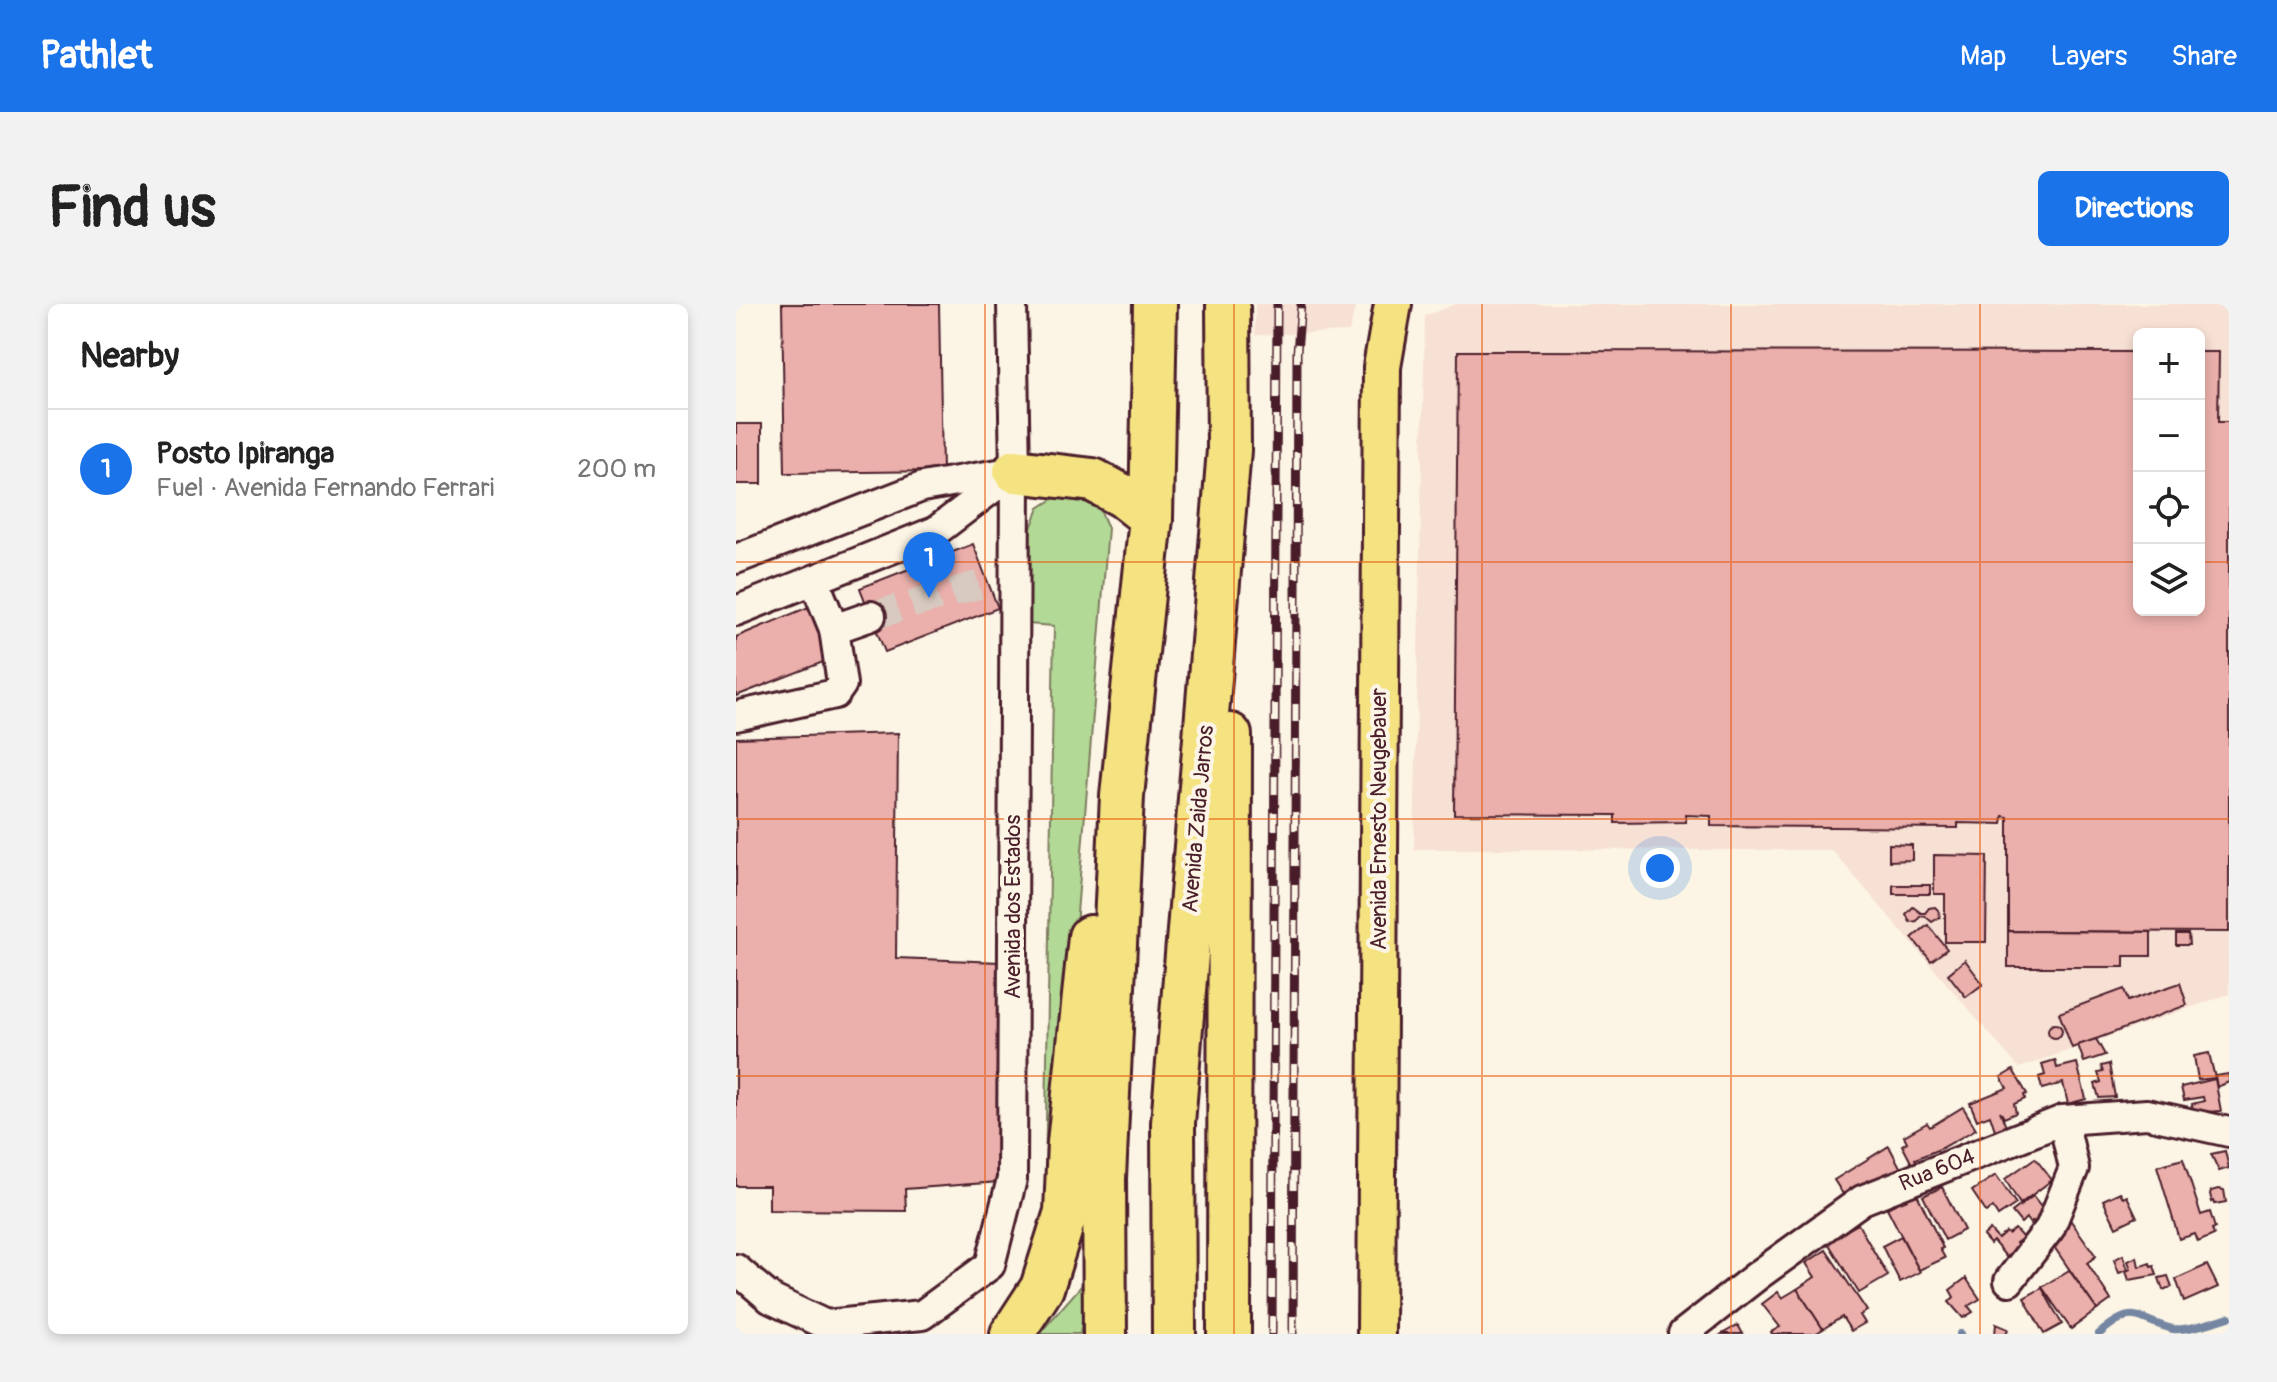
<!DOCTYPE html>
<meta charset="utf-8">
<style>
body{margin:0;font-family:Pangolin,sans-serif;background:#f2f2f2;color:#222}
.controls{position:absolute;right:24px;top:24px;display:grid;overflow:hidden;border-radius:12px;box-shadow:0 4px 12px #0003}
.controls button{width:72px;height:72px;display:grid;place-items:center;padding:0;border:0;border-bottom:2px solid #e0e0e0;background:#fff;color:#222;font:40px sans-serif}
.you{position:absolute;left:924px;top:564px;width:28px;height:28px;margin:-20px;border:6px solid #fff;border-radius:50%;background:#1a73e8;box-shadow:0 0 0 12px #1a73e833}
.badge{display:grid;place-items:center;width:52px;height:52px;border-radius:50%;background:#1a73e8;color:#fff;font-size:26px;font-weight:700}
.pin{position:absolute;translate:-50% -66px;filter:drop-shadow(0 2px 4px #0008)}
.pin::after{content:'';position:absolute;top:42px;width:28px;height:24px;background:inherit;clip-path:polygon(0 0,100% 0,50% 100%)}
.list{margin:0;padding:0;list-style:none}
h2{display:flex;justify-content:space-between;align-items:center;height:104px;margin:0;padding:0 32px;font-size:34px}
h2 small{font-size:26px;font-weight:400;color:#767676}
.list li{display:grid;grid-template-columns:52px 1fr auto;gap:24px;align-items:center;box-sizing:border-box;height:120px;padding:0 32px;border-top:2px solid #e0e0e0}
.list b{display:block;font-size:30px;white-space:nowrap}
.list p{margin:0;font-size:26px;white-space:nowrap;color:#767676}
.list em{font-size:26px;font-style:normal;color:#767676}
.icon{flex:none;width:44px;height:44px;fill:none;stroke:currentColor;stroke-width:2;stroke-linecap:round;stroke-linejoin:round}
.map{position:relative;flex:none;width:1493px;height:1030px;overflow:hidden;border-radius:12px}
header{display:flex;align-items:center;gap:48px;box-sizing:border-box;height:112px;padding:0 40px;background:#1a73e8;color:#fff}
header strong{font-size:38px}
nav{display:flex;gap:44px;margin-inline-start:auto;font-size:28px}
.intro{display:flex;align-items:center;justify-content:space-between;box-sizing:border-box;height:192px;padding:0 48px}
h1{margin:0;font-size:56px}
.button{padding:20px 36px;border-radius:12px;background:#1a73e8;color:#fff;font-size:28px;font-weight:700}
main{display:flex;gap:48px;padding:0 48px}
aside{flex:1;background:#fff;border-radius:12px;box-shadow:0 4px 12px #0003}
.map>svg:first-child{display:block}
</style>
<header>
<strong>Pathlet</strong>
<nav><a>Map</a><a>Layers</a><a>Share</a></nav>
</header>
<div class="intro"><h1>Find us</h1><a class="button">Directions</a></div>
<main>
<aside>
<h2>Nearby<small></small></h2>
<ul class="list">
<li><span class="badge">1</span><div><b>Posto Ipiranga</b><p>Fuel · Avenida Fernando Ferrari</p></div><em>200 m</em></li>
</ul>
</aside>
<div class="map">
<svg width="1493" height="1030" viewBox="0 0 1493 1030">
<rect width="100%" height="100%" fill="#fcf5e5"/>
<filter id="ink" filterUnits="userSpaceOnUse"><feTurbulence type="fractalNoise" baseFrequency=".0125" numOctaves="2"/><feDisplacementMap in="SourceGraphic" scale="16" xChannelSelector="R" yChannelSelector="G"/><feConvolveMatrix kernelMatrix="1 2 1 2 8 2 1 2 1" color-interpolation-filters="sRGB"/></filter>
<g filter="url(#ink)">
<g fill="#f7e0d4" fill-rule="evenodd">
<path d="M519 0H620L613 28 519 31Z"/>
<path d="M720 0H1493V690L1283 764 1096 546 678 545 689 12ZM1403 30H1463V306H1403Z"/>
</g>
<g fill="#b2d995" stroke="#7e7c60" stroke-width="2">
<path d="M331 186 359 194 372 224 319 883 309 881 318 322 292 320 291 234 303 204Z"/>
<path d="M353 973 344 1030H303Z"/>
</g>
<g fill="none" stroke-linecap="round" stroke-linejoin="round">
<g stroke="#7586a2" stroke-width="8">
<path d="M1224 1030H1225"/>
<path d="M1363 1030C1400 998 1399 1016 1437 1025 1449 1027 1481 1017 1493 1013"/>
</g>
</g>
<g fill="#ebb0ab" stroke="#4a1f2b" stroke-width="2">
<path d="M46 0H203L206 167 49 169Z"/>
<path d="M722 47 1403 48V306H1463V48H1483L1482 118H1493V628L1272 627V513L1267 512 1266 520 1222 519V524L975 522V512L950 511V518L879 519V511L718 510Z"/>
<rect x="0" y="120" width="26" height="60"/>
<path d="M237 240 262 304 149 348 124 284Z"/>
<path d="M75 302 95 355 0 392V333Z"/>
<path d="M162 429 160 654 264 658 263 878 169 885 170 907 33 906V882H0V434Z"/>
<path d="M1153 540 1176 541V556L1153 557Z"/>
<path d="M1198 551 1251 552 1250 638H1209V590H1198Z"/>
<rect x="1157" y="581" width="37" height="9"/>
<path d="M1177 603 1185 609H1189L1193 604 1199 603 1203 607 1204 613 1196 618 1189 612H1184L1181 617 1174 618 1170 610Z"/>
<path d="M1192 621 1211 645 1195 657 1176 634Z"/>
<path d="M1272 627 1415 628V652H1388V663H1272Z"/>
<path d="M1440 630H1452L1453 641H1440Z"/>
<path d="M1229 656 1247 680 1230 693 1212 670Z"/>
<path d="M1444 679 1451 701 1336 744 1323 709 1388 685 1392 697Z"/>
<circle cx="1319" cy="727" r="7"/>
<path d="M1360 735 1369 751 1348 758 1342 741Z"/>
<path d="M1473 749 1479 774 1462 776 1458 752Z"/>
<path d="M1319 756 1321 764 1341 759 1350 795 1332 800 1327 779 1306 785 1303 773 1309 771 1306 760Z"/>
<path d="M1373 760 1379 793 1363 794 1359 780 1365 778 1362 769 1367 768 1365 762Z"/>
<path d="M1277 766 1291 790 1288 791 1289 795 1278 800 1280 809 1268 814 1264 807 1270 823 1259 826 1254 811 1241 816 1234 799 1271 784 1265 773Z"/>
<path d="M1493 770V778L1481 783 1479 772Z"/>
<path d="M1479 775 1485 807 1457 809 1456 800 1468 797 1467 793 1448 796 1445 783Z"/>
<path d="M1227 803 1240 825 1206 844 1179 855 1181 858 1176 860 1166 841 1171 838 1168 832 1191 819 1194 823Z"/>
<path d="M1153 842 1165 865 1139 880 1136 875 1107 890 1098 876Z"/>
<path d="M1489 847 1493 864 1483 867 1475 850Z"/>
<path d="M1299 854 1316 876 1284 900 1269 875Z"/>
<path d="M1447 855 1465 911 1474 908 1479 924 1476 925 1478 931 1462 938 1459 930 1443 935 1421 862Z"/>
<path d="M1260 871 1280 900 1262 912 1257 904 1250 908 1236 887Z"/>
<path d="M1206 883 1228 926 1209 936 1187 892Z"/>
<path d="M1482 885 1488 886 1490 898 1479 900 1478 897 1476 898 1474 890 1475 887Z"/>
<path d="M1180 888 1207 944 1204 945 1209 954 1183 966 1151 904Z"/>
<path d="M1384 888 1387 894 1391 892 1401 913 1380 923 1367 896Z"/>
<path d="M1297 892 1308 906 1301 914 1304 917 1301 921 1297 917 1294 920 1290 914 1285 919 1276 908Z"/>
<path d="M1335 917 1360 952 1351 959 1375 996 1361 1006 1312 934Z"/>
<path d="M1122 920 1152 972 1123 989 1091 937Z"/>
<path d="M1279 925 1287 934 1280 939 1285 945 1272 955 1257 937 1254 940 1247 932 1254 926 1262 935 1270 928 1272 930Z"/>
<path d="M1165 932 1184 968 1164 978 1146 942Z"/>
<path d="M1090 946 1131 1007 1124 1011 1129 1019 1115 1027 1106 1013 1087 1025 1061 985 1079 973 1070 959Z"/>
<path d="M1387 951 1392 966 1383 969 1378 956Z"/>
<path d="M1401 953 1403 963 1414 959 1415 963 1418 962 1421 971 1393 976 1390 967 1395 965 1392 957Z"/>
<path d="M1471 961 1482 983 1448 998 1440 975Z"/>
<path d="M1333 966 1361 1006 1335 1025 1306 983Z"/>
<path d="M1432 972 1436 983 1427 986 1423 974Z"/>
<path d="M1230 974 1244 995 1232 1002 1237 1008 1227 1014 1213 998 1218 993 1214 986Z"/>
<path d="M1306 984 1326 1020 1308 1030 1288 994Z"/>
<path d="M1061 985 1087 1025 1079 1030H1036L1035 1028 1044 1023 1026 1000 1042 988 1046 994Z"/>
<path d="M1260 1020 1272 1025 1270 1030H1259Z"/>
<path d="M1002 1021 1007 1030H986Z"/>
</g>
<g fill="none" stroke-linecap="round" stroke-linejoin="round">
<path stroke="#d8cac0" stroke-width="28" stroke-dasharray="28 14" stroke-linecap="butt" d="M135 312 252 278"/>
<g stroke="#4a1f2b" stroke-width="34">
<g id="minor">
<path d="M0 255 186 183 274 168"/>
<path d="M78 276 98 325 135 312"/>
<path d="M0 307 200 227 279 167"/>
<path d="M0 412 99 390 106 380 98 325"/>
<path d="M0 965 35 995 90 1021 186 1011 254 961 276 875 279 167 276 0"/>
<path d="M1273 977 1314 924 1338 864 1327 816"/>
<path d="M947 1030 1021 972 1126 896 1327 816 1411 810 1493 828"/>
</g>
</g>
<g stroke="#4a1f2b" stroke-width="42">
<path id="major" d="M640 1030 646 63 657 0"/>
</g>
<g stroke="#4a1f2b" stroke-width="48">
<g id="highway">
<path d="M279 167 357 176 387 192 415 214"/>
<path d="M276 1030 306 984 330 908 333 839 354 633"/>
<path d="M369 1030 368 874 386 492 415 214 419 0"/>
<path d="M438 1030 437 819 493 146 492 0"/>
<path d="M493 1030 494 431"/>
</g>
</g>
<use href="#minor" stroke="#fcf5e5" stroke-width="28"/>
<use href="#major" stroke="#f5e382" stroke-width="36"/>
<use href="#highway" stroke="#f5e382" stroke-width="42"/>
<g stroke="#4a1f2b" stroke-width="9">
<g id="rail">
<path d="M536 1030 541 0"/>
<path d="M557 1030 561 48 565 0"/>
</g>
</g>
<use href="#rail" stroke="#fcf5e5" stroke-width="6" stroke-dasharray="18" stroke-linecap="butt"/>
</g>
</g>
<path fill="none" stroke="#e8590c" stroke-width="2" stroke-opacity="0.55" d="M249 0V1030M498 0V1030M746 0V1030M995 0V1030M1244 0V1030M0 258H1403M1463 258H1493M0 515H1493M0 772H1493"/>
<g text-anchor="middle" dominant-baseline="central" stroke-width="8" stroke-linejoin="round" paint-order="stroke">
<g font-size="22" fill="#4a1f2b" stroke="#fcf5e5">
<text transform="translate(462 515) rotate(-85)">Avenida Zaida Jarros</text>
<text transform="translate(643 515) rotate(-90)">Avenida Ernesto Neugebauer</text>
<text transform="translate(277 603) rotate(-90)">Avenida dos Estados</text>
<text transform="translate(1201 866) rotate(-22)">Rua 604</text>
</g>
</g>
</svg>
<div class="controls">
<button>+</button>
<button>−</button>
<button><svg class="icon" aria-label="locate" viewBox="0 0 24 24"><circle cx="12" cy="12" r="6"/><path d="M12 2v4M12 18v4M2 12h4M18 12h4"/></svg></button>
<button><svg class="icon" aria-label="layers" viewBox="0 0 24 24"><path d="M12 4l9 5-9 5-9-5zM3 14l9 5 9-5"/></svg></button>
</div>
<div class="you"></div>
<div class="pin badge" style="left:193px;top:294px">1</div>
</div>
</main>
